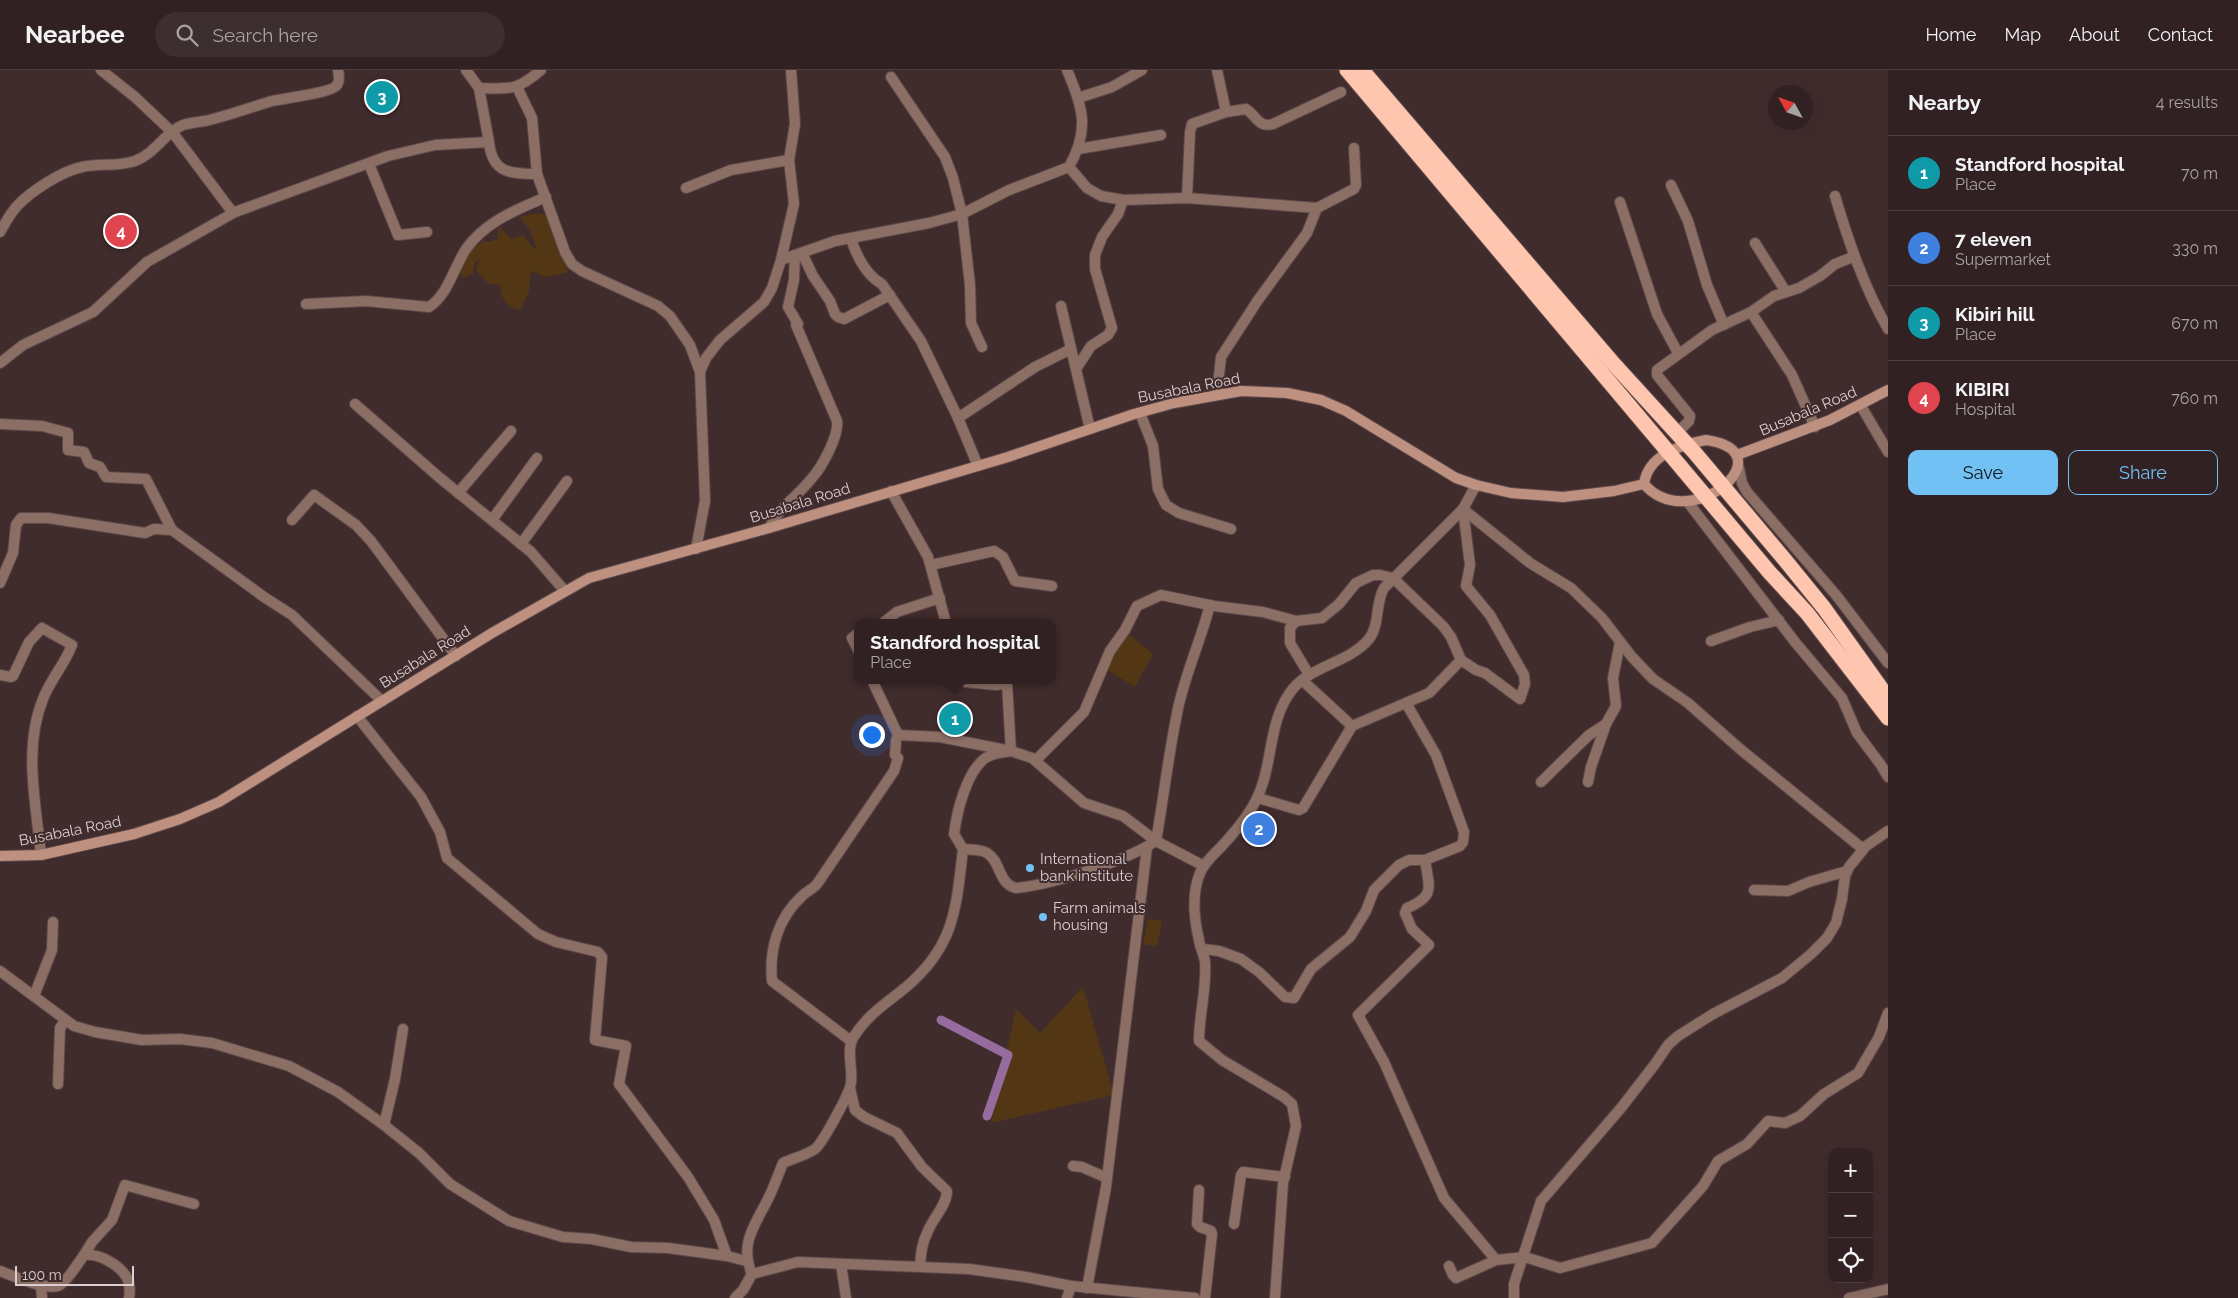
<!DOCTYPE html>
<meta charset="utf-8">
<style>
body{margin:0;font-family:Raleway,sans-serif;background:#3d2e2f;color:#f1f3f6}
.controls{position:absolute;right:15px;bottom:15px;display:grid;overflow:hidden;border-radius:10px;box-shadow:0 5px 20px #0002}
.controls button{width:45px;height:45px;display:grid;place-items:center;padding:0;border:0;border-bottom:1px solid #4c3e40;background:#312122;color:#f1f3f6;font:25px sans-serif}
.compass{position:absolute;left:1768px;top:15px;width:45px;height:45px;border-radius:50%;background:#312122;box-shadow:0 5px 20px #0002;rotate:310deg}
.scale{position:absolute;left:15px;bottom:12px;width:119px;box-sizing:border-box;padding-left:5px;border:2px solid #dccecf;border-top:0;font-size:14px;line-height:18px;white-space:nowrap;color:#dccecf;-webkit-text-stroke:4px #412c2d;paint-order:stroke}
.you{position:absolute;left:871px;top:664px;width:18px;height:18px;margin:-12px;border:4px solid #fff;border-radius:50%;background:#1a73e8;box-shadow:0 0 0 8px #1a73e833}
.badge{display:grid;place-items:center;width:32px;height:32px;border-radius:50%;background:#72c1f5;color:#fff;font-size:16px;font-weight:700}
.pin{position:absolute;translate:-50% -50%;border:2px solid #fff;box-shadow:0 1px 5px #0006}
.popup{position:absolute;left:854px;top:549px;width:202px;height:65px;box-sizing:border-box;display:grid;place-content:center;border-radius:10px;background:#312122;filter:drop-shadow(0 1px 4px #0005);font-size:16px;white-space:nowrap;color:#a8a3a5}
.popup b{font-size:19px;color:#f1f3f6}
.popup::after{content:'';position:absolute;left:50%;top:100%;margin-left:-10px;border:10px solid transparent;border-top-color:#312122}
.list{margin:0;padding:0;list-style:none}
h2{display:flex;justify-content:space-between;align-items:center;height:65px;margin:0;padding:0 20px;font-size:21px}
h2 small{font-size:16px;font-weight:400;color:#a8a3a5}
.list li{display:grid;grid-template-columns:32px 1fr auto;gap:15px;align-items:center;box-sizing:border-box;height:75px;padding:0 20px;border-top:1px solid #4c3e40}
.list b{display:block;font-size:19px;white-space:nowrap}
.list p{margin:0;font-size:16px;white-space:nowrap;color:#a8a3a5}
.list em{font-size:16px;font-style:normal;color:#a8a3a5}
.actions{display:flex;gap:10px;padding:15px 20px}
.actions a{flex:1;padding:11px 0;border:1px solid #72c1f5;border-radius:10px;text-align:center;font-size:18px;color:#72c1f5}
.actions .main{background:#72c1f5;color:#111}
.icon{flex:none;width:28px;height:28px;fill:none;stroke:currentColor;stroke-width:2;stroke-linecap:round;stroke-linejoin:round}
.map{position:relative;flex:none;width:1888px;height:1228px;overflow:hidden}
header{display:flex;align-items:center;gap:30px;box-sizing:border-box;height:70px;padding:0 25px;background:#312122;border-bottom:1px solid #4c3e40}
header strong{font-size:24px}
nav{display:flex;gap:28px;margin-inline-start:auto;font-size:18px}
.search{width:350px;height:45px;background:#3d2e2f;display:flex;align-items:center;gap:12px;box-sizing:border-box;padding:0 18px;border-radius:28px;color:#a8a3a5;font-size:19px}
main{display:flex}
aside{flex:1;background:#312122}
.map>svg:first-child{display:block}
</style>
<header>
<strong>Nearbee</strong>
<div class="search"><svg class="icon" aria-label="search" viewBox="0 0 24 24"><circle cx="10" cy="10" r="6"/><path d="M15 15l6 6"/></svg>Search here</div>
<nav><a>Home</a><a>Map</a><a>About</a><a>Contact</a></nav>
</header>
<main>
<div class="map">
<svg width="1888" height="1228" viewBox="0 0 1888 1228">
<rect width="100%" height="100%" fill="#412c2d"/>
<g fill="#533714">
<path d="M531 144H546L556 161 568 202 546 207 531 201 529 221 521 240 509 237 502 226 500 215 488 213 476 200 480 189 475 192 473 203 463 208 459 198 469 182 483 171 490 172 497 169 499 156 511 169 523 165 534 179 536 177 530 160 520 147Z"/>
<path d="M1126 562 1153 584 1135 617 1105 598Z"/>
<path d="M1148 849 1162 851 1157 876 1143 874Z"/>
<path d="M1083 917 1114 1025 991 1053 1016 939 1040 963Z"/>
</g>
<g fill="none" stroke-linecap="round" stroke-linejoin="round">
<path stroke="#966b9e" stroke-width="9" d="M941 950 1008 985 987 1046"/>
<g stroke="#5d494a" stroke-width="12">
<g id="street">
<path d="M101 0 135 27 173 63 233 143"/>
<path d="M466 0 479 18C510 19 517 21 541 0"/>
<path d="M1217 0 1226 42"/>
<path d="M891 7 945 87 953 108 962 144 970 215 971 253 982 277"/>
<path d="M517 17 532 48 537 104"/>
<path d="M479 18 489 72"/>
<path d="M1078 28 1112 17 1142 0"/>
<path d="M1078 79 1161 65"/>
<path d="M369 94 398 165 427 162"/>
<path d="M1069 97 1087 118 1101 126 1123 130 1187 128 1317 138"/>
<path d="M1671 115 1688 151 1707 215 1724 255"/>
<path d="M686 118 731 100 789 90"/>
<path d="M1835 126C1849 173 1864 217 1888 259"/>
<path d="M1187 128 1190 62 1192 54 1226 42 1246 39C1257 46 1258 58 1273 54L1341 22"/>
<path d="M1620 132 1657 244 1678 283"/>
<path d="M0 162C5 153 10 144 17 136 31 121 62 101 82 97 100 93 117 97 135 91 156 83 165 62 183 55 193 52 204 52 213 49 233 44 252 37 272 31 285 28 332 23 337 15 340 11 339 5 338 0"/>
<path d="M851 169C857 187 866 205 882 214L921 271 958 348"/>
<path d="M1755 173 1786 222"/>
<path d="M802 183 813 206 830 231 835 244 838 247 844 249 890 225"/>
<path d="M781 190 835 171 929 153 962 144 1009 120 1069 97C1090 60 1083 37 1067 0"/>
<path d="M306 234 366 231 429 237C448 225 454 197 466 179 486 151 516 140 546 127"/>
<path d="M1061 236 1090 359"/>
<path d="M1751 242 1792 305 1815 357"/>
<path d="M0 293 23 275 93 242 147 192 235 142 388 86 435 75 489 72C492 103 510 104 537 104L565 182 572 194 582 201 658 236 670 246 690 275 700 302 705 431 696 479"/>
<path d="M1076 299 1091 276 1108 265 1112 258 1095 199V185L1102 167 1118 144 1123 130"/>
<path d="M700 302 706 288 720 270 764 232 772 218 781 190 794 134 789 90 795 54 791 0"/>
<path d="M1217 324 1221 287 1258 230 1307 163 1317 138 1354 119 1356 115 1354 78"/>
<path d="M355 334 440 408 531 482 564 520"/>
<path d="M1861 336 1888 382"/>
<path d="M1140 343 1153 376 1158 419 1166 435 1179 443 1231 459"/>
<path d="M0 354 42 356 68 363V380L84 382 89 393 100 397 106 407 146 409 172 460 264 527 292 545 382 631"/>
<path d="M1677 363 1689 351 1690 346 1657 305V300L1712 260 1751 242 1774 226 1799 218 1820 206 1835 194 1853 187"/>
<path d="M978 396 958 348 1035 297 1071 279"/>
<path d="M1739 398 1742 413 1747 422 1836 525 1888 593"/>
<path d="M1476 415 1463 439 1530 493 1571 518 1602 548 1632 587 1653 609 1688 633 1740 679 1863 779"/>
<path d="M891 421 928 487 946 553"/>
<path d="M458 423 511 361"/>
<path d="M1687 431 1795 572 1842 628 1857 663 1881 695 1888 707"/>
<path d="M292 450 314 425 356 455 371 471 456 586"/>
<path d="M492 450 537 388"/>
<path d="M769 458C779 437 798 426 812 408 822 397 839 366 837 351L796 255 798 254 788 237 794 210 795 185"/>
<path d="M521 474 567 411"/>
<path d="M931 495 994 481 1003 487 1015 511 1052 516"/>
<path d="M0 513 13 483 16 455 21 448H48L145 463 154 459 172 460"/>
<path d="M1296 551 1290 558V573L1308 603"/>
<path d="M883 553 897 542 940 528"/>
<path d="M858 563 852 568 858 580"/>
<path d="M1711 571 1750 557 1779 550"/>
<path d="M0 605 11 607 13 606 29 572 42 558 72 575C65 594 50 610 43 629 23 678 36 734 41 785"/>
<path d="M872 610 898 665"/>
<path d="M1302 610 1352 656 1429 623 1461 590"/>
<path d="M357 646 421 727 440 762 447 788 538 864 556 872 598 882 602 887 595 970 626 976 619 1014 688 1107 714 1150 727 1186"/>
<path d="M1036 690 1084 642 1110 581 1125 560 1137 536 1161 525 1214 536 1263 542 1296 551 1322 548 1339 534 1356 513 1373 505H1380L1393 508 1443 556 1451 567 1461 590 1476 600 1485 603 1520 629 1525 614 1524 605 1490 545 1466 516 1470 495 1463 439"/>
<path d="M1541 712 1589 665 1606 654"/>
<path d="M1588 712 1591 697 1606 654 1616 636 1613 608 1620 572"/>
<path d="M1258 728 1299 740 1303 738 1352 656"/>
<path d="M963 779C970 780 981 779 987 783 1001 791 998 814 1016 818 1055 814 1123 792 1156 771 1164 726 1169 679 1179 634 1187 600 1201 569 1210 535"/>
<path d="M1425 790C1429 817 1436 826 1407 838L1405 843 1412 859 1429 875 1358 945 1384 992 1444 1128 1496 1190 1525 1187 1560 1198 1652 1173 1703 1116 1718 1091 1747 1074 1768 1051 1785 1053 1800 1046 1824 1024 1858 1003 1879 967 1888 943"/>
<path d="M1754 820 1788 821 1809 812 1847 801"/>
<path d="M1203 879 1219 881 1241 889 1259 902 1285 927 1294 928 1311 899 1350 867 1366 841 1374 820 1399 795 1409 790H1425L1460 776 1463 772 1464 762 1436 685 1406 633"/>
<path d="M0 901 74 956 95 962 142 970 180 969 212 973 289 996 338 1022 384 1055 419 1083 450 1114 509 1151 563 1167 592 1169 631 1177 668 1178 727 1186 746 1191"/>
<path d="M34 926 52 880 53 852"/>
<path d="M851 971 772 911C769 879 778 848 802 826 807 821 813 819 817 814L894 701 898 688 895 685 896 670 898 665 940 667 1011 681 1032 688 1084 733 1123 746 1156 771 1204 796"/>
<path d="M58 1014 60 958 65 951"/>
<path d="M850 1018 855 1040 864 1047 897 1063 922 1097 947 1121C947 1135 933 1148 928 1161 922 1172 921 1183 920 1196"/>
<path d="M384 1055 395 1009 403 959"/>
<path d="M1073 1096 1082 1097 1107 1108"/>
<path d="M1199 1120 1197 1154 1200 1157 1211 1161 1212 1164 1205 1228"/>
<path d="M1234 1154 1241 1105 1243 1102 1285 1107"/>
<path d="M84 1185 92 1172 112 1150 125 1115 194 1134"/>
<path d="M841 1194 846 1228"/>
<path d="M1449 1196 1453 1205 1456 1208 1496 1190"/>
<path d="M0 1201C13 1206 45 1220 58 1216 66 1213 79 1192 84 1185 99 1183 120 1195 127 1208 130 1214 130 1222 129 1228"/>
<path d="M752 1204C739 1174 755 1155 768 1129 774 1117 778 1105 783 1093 793 1088 805 1086 815 1079 822 1074 850 1023 851 1013 853 999 846 980 853 968 866 946 886 933 905 918 955 876 956 839 963 779L954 764C957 741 966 704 984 689 991 683 1003 683 1011 681L1007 613 996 615 965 612V610"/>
<path d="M41 1215 42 1228"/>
<path d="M1087 1218 1106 1117 1147 777"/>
<path d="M735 1228 743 1220 752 1204 798 1192 969 1199 1026 1207 1071 1216 1195 1228"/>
<path d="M1067 1228 1071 1216"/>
<path d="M1275 1228 1283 1113 1296 1056 1292 1034 1284 1027 1222 990 1199 971C1199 945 1207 918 1205 892 1204 884 1200 878 1199 870 1194 849 1191 825 1200 803 1204 793 1213 785 1221 777 1234 763 1249 746 1257 728 1273 695 1268 655 1289 624 1308 595 1347 595 1369 569 1380 555 1375 533 1384 518L1463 439"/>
<path d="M1514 1228V1214L1541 1131 1621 1038 1655 994 1668 975 1678 966 1713 944 1782 908 1811 884 1827 868 1836 853 1842 829 1845 806 1849 797 1866 776 1888 761"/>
<path d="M1849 1228 1888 1219"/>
</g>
</g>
<g stroke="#5d494a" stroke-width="12">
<g id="secondary">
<path d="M1706 370C1789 382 1690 467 1644 414 1648 385 1680 375 1706 370Z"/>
<path d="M1737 385 1830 350 1888 320"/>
<path d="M0 786 41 785 134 764 180 749 219 732 492 563 589 508 769 458 1008 387 1134 344 1174 333 1241 321 1287 323 1321 330 1346 341 1456 408 1476 415 1511 423 1563 427 1614 421 1644 414"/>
</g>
</g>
<g stroke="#5d494a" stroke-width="17">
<g id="highway">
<path d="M1347 0 1770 503 1807 543 1888 648"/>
<path d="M1362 0 1612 292 1695 383 1785 490 1824 538 1888 628"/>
</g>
</g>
<use href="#street" stroke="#8c6f64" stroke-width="10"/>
<use href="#secondary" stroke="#be907f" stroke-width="10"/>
<use href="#highway" stroke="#fec5af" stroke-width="15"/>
</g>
<g fill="#72c1f5" stroke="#412c2d" stroke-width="2">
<circle cx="1030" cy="798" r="5"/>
<circle cx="1043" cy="847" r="5"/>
</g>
<g text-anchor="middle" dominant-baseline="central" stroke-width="4" stroke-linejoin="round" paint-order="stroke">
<g font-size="15" fill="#dccecf" stroke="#412c2d">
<text transform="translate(1189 318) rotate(-11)">Busabala Road</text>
<text transform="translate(1808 341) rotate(-23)">Busabala Road</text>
<text transform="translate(800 433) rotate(-17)">Busabala Road</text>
<text transform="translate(425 587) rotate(-32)">Busabala Road</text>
<text transform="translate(70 761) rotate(-11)">Busabala Road</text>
</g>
<g font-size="15" fill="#dccecf" stroke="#412c2d" text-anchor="start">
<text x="1040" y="789">International<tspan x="1040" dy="17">bank institute</tspan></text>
<text x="1053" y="838">Farm animals<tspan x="1053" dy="17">housing</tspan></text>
</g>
</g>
</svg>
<div class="controls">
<button>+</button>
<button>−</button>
<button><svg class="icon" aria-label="locate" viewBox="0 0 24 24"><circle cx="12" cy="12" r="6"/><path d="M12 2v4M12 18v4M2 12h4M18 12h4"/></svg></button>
</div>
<svg class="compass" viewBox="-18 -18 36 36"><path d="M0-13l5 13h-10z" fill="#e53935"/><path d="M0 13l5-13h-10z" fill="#a8a3a5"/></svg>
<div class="scale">100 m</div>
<div class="you"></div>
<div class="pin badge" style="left:955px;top:649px;background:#0f9aa8">1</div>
<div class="popup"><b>Standford hospital</b>Place</div>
<div class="pin badge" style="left:1259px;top:759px;background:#3f7fe0">2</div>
<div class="pin badge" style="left:382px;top:27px;background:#0f9aa8">3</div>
<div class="pin badge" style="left:121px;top:161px;background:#e0444e">4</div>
</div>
<aside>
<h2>Nearby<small>4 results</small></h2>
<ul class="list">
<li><span class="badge" style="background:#0f9aa8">1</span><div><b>Standford hospital</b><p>Place</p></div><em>70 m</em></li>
<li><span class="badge" style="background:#3f7fe0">2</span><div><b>7 eleven</b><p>Supermarket</p></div><em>330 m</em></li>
<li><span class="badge" style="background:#0f9aa8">3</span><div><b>Kibiri hill</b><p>Place</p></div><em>670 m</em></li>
<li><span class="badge" style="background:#e0444e">4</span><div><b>KIBIRI</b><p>Hospital</p></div><em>760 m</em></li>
</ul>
<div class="actions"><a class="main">Save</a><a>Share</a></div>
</aside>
</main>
